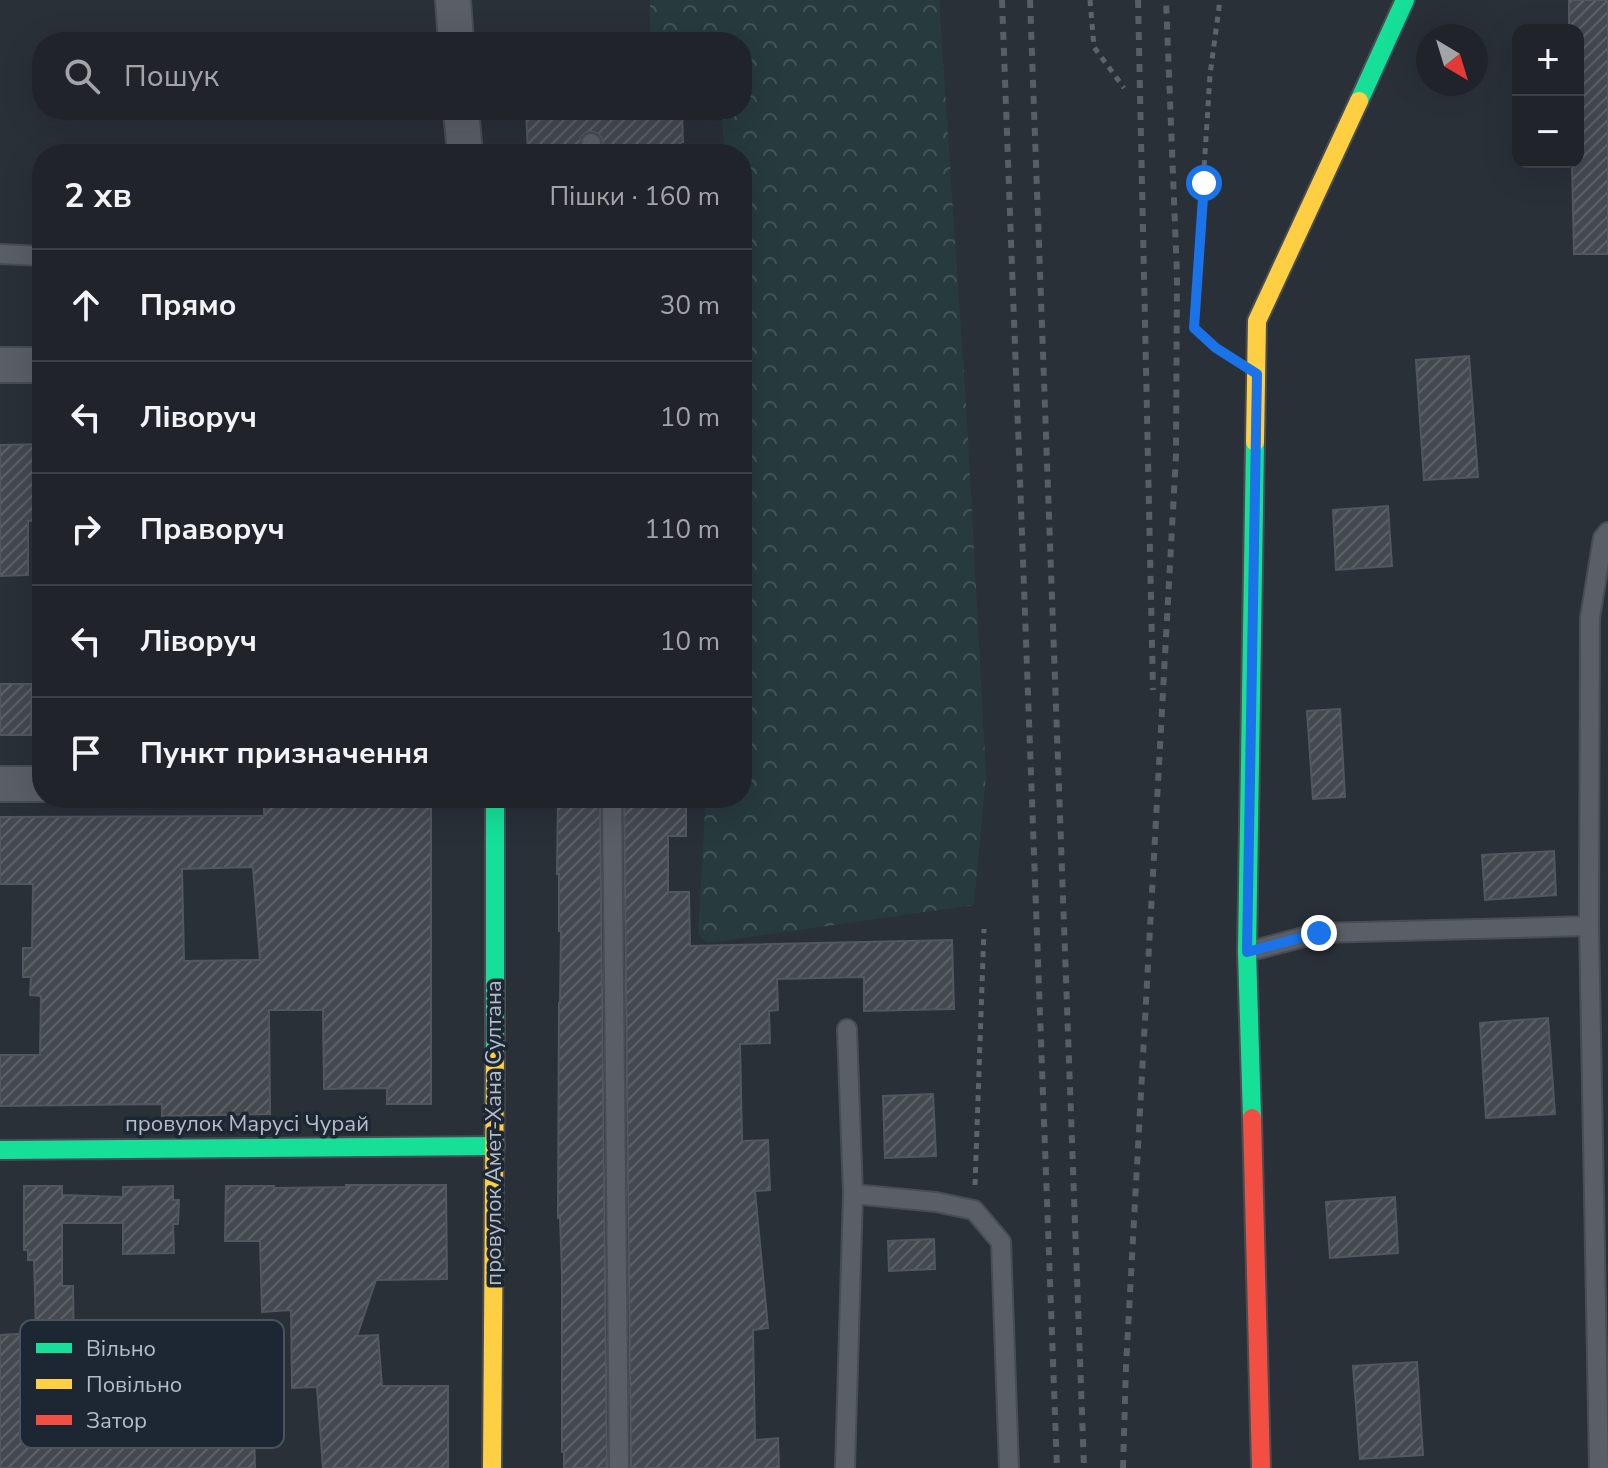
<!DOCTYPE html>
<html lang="uk">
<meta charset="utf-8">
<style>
body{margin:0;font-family:"Nunito Sans",sans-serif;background:#2d3036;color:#f1f3f6}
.controls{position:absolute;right:24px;top:24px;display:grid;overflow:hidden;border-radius:16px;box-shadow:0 8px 32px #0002}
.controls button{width:72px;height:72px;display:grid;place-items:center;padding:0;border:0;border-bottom:2px solid #3d4147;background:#20242a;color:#f1f3f6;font:40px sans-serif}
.compass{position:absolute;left:1416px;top:24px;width:72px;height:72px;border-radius:50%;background:#20242a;box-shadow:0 8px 32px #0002;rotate:142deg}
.stop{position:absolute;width:24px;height:24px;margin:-18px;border:6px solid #1a73e8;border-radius:50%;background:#fff}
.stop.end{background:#1a73e8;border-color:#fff;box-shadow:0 2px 8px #0008}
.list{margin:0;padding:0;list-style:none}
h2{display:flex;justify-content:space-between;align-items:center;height:104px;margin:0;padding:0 32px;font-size:34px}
h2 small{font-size:26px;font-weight:400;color:#a2a4a8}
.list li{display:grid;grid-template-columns:52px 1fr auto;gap:24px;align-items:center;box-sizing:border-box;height:112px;padding:0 32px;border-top:2px solid #3d4147}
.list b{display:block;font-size:30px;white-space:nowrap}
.list em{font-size:26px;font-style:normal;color:#a2a4a8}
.icon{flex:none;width:44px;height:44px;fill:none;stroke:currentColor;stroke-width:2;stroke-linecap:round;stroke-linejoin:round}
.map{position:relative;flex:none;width:1608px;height:1468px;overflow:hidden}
.search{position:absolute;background:#20242a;box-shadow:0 8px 32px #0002;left:32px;top:32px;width:720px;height:88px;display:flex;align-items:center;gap:20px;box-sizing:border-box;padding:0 28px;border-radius:32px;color:#a2a4a8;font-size:30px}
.panel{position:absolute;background:#20242a;box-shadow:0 8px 32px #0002;left:32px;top:144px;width:720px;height:664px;border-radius:32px}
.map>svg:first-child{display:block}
</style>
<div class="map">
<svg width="1608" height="1468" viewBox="0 0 1608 1468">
<defs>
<pattern id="forest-crowns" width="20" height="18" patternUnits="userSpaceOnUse" patternTransform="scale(2)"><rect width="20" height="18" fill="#273a3e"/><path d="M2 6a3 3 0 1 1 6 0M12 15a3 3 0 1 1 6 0" fill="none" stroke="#445559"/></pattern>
<pattern id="building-hatch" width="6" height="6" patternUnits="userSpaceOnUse" patternTransform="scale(2)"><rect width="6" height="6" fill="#444950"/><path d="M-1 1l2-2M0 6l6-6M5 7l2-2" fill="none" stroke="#5d6168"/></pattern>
</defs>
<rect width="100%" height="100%" fill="#2a3038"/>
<path fill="url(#forest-crowns)" d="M650 0H939L967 419 986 776 974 905 707 943 698 934 706 798H742V154H725L721 110H742V42H650Z"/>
<g fill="url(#building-hatch)" stroke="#52575f" stroke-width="2" fill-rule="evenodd">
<path d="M1569 0H1608V254H1574L1572 162H1578V30H1569Z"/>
<path d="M526 110H682L683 142 680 143V154H604L601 137 597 133 591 131 585 133 581 137 580 154H528Z"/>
<path d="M1469 356 1478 477 1424 480 1416 360Z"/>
<path d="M42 444V520L28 521V575L0 576V445Z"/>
<path d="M1388 506 1392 566 1336 570 1333 510Z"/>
<path d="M0 684H32L31 735H0Z"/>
<path d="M1340 709 1345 797 1313 799 1307 711Z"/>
<path d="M360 798H431V1104H387V1088L324 1089 323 1010H269L270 1114 162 1116V1104L0 1106V1055H40L41 996 30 995 31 977H23V948H32L33 884H0V817L264 816V802ZM253 867 260 960 184 961 182 869Z"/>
<path d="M558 798H600L607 1468H564V1452H562V1274L560 1218H558L559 1003H560L561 931H559V874H557Z"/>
<path d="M624 798H686V836H668V892H689L690 946 952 940 954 1009 864 1011V977L777 979 778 1010 769 1011 770 1043 740 1044 742 1141 768 1140 770 1190 755 1191 768 1328 753 1330 755 1440 778 1438 779 1468H631Z"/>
<path d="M1554 851 1556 895 1485 900 1482 855Z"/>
<path d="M1548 1018 1555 1114 1486 1118 1480 1023Z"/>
<path d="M933 1094 936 1156 885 1158 883 1096Z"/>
<path d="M346 1185H446L447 1279 376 1280 357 1336 378 1335 382 1386H448V1468H323L317 1387 292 1388 291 1310 262 1312 260 1241H225L226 1186H274V1188L346 1187Z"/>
<path d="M24 1186H62V1195L123 1197V1187L173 1186V1200H179L178 1224H173L174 1253 123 1254V1223H62V1286H73L74 1348H141L142 1340 174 1339V1371H204L206 1422 254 1421 255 1468H0V1335L36 1333 34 1260H28V1250H24Z"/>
<path d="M1395 1197 1398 1253 1330 1258 1326 1202Z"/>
<path d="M934 1239 935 1269 889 1271 888 1241Z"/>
<path d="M1417 1362 1423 1455 1360 1459 1353 1366Z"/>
</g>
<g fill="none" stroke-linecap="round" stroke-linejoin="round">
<g stroke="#484c53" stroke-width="22">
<g id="lane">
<path d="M591 143 592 154"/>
<path d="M0 254 42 256"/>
<path d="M612 798 619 1468"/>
<path d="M1589 926 1599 1468"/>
<path d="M1247 952 1319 933 1589 926 1590 618 1603 538 1608 532"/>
<path d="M847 1029 853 1194 936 1202 974 1210 1001 1242 1009 1468"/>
<path d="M845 1468 853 1194"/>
</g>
</g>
<g stroke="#484c53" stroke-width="38">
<g id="street">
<path d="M453 0 456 42"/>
<path d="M461 110 465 154"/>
<path d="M0 365H42"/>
<path d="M0 784H42"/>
</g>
</g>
<g stroke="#484c53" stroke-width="22">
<g id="fast">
<path d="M1359 101 1405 0"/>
<path d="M495 798V1052"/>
<path d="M1252 1118 1247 952 1255 442"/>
<path d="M0 1150 495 1146"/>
</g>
</g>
<g stroke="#484c53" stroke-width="22">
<g id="slow">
<path d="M1255 442 1257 321 1359 101"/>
<path d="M492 1468 495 1052"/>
</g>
</g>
<g stroke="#484c53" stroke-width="22">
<path id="jam" d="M1252 1118 1261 1468"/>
</g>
<g stroke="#5d636a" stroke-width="5" stroke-dasharray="6 6" stroke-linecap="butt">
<path d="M1090 0 1094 47 1124 88"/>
<path d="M1216 348 1194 328 1210 75 1220 0"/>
<path d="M975 1185 984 929"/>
</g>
<use href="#lane" stroke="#5a5e66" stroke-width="18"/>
<use href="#street" stroke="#5a5e66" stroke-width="34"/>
<use href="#fast" stroke="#16e098" stroke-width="18"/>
<use href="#slow" stroke="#ffcf43" stroke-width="18"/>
<use href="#jam" stroke="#f24e42" stroke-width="18"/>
<g stroke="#595d64" stroke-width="6" stroke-dasharray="8 8" stroke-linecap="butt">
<path d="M1002 0 1057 1468"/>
<path d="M1030 0 1084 1468"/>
<path d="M1138 0 1153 690"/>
<path d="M1123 1468 1126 1366 1176 455 1177 275 1166 0"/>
</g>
</g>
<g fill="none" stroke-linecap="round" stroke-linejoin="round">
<path stroke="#1a73e8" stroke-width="10" d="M1204 183 1194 328 1216 348 1257 374 1247 952 1319 933"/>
</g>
<g text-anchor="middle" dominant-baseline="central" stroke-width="7" stroke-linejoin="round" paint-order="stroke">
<g font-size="22" fill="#b4bcc9" stroke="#1d2633">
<text x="247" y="1124">провулок Марусі Чурай</text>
<text transform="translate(494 1133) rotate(-90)">провулок Амет-Хана Султана</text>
</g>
</g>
<rect x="20" y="1320" width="264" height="128" rx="12" fill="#1d2633" stroke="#4a5360" stroke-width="2"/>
<rect x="36" y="1343" width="36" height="10" fill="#16e098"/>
<rect x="36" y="1379" width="36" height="10" fill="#ffcf43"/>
<rect x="36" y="1415" width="36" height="10" fill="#f24e42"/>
<g font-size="22" fill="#b4bcc9">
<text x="86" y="1356">Вільно</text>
<text x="86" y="1392">Повільно</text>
<text x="86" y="1428">Затор</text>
</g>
</svg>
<div class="controls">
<button>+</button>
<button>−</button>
</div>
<svg class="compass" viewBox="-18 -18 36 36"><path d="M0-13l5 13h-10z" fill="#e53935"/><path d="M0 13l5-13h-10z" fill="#a2a4a8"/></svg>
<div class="stop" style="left:1204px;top:183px"></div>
<div class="stop end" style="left:1319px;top:933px"></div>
<div class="search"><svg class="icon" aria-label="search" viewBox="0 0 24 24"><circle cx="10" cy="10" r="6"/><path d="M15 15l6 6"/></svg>Пошук</div>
<section class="panel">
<h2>2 хв<small>Пішки · 160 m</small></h2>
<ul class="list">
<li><svg class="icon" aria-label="ahead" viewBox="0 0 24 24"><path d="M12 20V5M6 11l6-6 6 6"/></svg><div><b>Прямо</b></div><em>30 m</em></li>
<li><svg class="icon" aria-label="left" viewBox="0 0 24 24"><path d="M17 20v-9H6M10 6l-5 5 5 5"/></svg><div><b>Ліворуч</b></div><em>10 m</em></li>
<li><svg class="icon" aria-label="right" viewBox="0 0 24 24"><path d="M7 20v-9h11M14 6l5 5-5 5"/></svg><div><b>Праворуч</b></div><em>110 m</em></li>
<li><svg class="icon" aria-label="left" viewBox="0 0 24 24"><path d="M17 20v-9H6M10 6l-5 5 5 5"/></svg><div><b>Ліворуч</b></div><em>10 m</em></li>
<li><svg class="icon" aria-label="arrive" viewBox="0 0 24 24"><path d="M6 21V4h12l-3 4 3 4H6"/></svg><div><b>Пункт призначення</b></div></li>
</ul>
</section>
</div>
